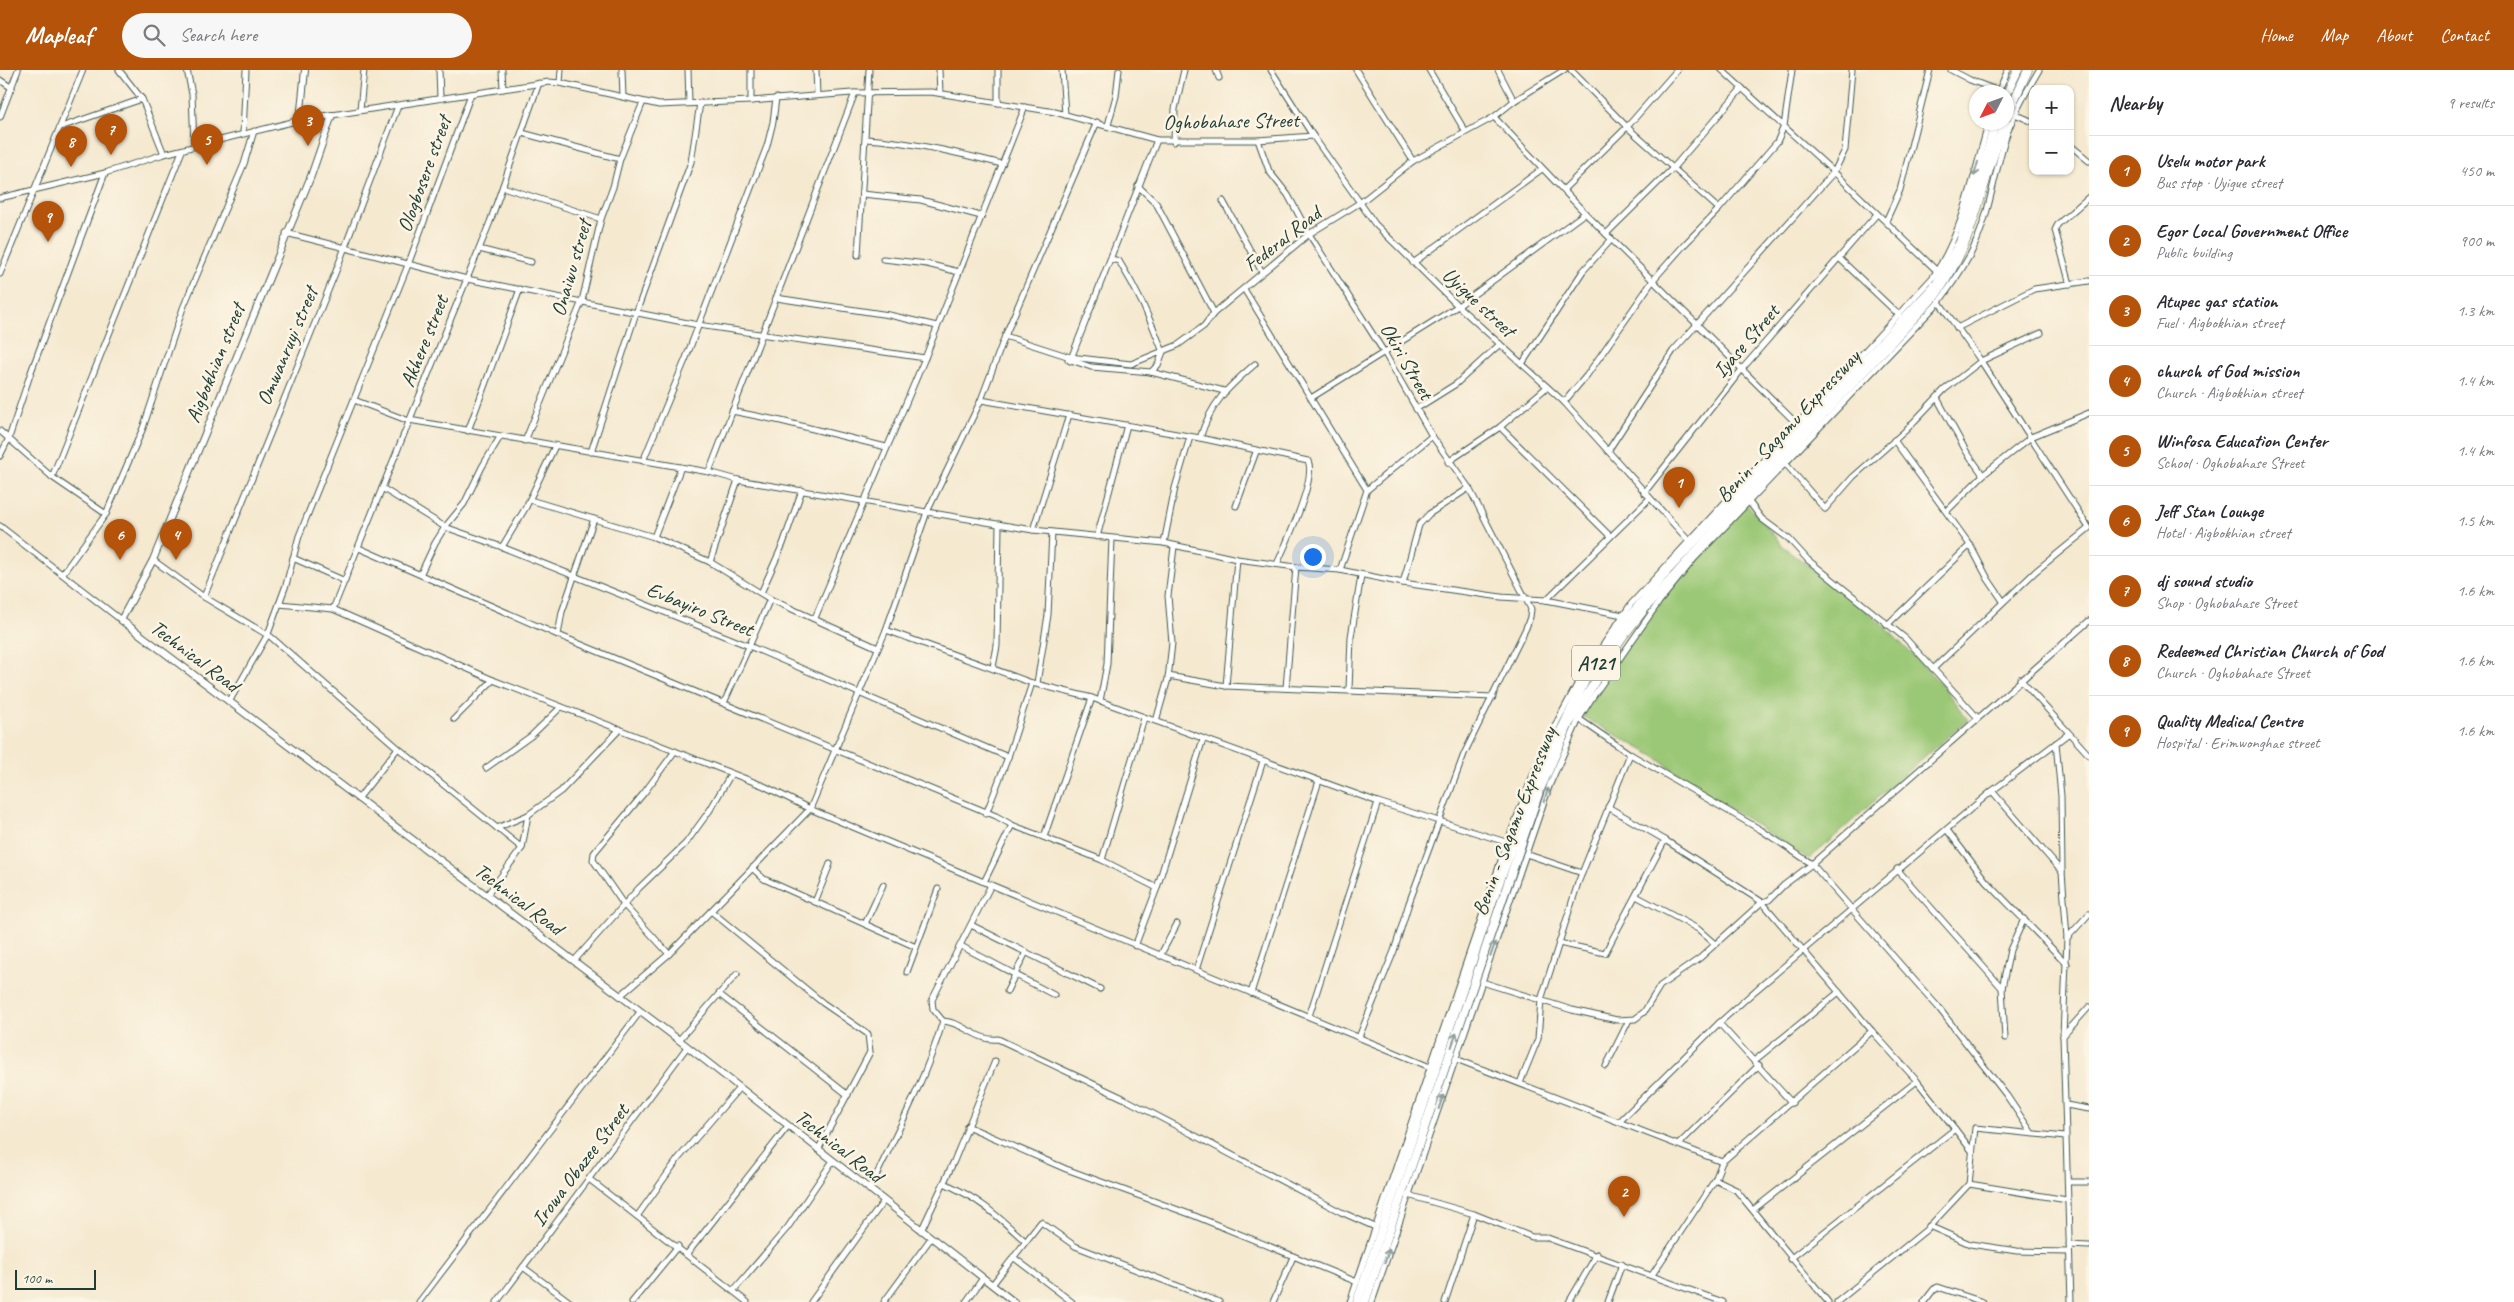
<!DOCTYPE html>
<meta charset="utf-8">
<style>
body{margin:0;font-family:Caveat,sans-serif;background:#f7f7f7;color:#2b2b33}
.controls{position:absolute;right:15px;top:15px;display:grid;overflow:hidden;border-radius:10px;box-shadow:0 1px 4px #0004}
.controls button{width:45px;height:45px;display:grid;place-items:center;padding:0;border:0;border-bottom:1px solid #e1e1e2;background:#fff;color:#2b2b33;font:25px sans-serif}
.compass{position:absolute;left:1969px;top:15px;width:45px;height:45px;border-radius:50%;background:#fff;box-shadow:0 1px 4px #0004;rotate:228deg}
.scale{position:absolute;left:15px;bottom:12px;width:81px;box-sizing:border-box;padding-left:5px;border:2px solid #1f3d34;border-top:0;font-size:14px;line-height:18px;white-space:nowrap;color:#1f3d34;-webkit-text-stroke:4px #fcf5e5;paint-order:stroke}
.you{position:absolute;left:1312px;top:486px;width:18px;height:18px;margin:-12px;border:4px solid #fff;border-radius:50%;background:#1a73e8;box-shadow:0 0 0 8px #1a73e833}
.badge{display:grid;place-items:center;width:32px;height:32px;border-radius:50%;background:#b45309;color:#fff;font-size:16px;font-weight:700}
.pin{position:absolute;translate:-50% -41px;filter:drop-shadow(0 1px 2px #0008)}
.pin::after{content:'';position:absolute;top:26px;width:18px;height:15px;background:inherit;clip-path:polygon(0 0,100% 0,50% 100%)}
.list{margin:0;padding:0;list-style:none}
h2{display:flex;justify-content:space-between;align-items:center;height:65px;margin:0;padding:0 20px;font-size:21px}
h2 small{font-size:16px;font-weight:400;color:#7c7c81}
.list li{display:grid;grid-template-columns:32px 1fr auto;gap:15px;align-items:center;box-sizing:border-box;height:70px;padding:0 20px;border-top:1px solid #e1e1e2}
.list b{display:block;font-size:19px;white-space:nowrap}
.list p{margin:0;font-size:16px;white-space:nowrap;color:#7c7c81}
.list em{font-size:16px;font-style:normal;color:#7c7c81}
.icon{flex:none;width:28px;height:28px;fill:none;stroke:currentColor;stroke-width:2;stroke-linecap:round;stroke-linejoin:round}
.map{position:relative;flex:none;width:2089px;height:1232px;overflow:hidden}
header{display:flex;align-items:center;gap:30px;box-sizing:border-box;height:70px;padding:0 25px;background:#b45309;color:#fff}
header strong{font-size:24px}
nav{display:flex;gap:28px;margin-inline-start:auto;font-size:18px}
.search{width:350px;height:45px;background:#f7f7f7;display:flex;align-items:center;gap:12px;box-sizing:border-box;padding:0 18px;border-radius:28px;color:#7c7c81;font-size:19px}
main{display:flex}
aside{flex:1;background:#fff}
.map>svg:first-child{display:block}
</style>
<header>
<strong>Mapleaf</strong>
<div class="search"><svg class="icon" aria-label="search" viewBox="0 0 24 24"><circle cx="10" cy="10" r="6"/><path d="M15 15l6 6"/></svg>Search here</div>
<nav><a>Home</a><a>Map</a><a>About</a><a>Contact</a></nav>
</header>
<main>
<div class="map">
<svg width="2089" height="1232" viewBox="0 0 2089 1232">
<rect width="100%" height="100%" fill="#fcf5e5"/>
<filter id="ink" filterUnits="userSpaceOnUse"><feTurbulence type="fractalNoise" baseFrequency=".02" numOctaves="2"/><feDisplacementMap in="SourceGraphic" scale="10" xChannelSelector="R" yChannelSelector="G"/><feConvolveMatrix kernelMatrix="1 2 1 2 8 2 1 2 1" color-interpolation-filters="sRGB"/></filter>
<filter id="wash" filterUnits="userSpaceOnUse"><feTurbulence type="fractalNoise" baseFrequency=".0096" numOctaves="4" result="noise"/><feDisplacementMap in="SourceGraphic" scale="20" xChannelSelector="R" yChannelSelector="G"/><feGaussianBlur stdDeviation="1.12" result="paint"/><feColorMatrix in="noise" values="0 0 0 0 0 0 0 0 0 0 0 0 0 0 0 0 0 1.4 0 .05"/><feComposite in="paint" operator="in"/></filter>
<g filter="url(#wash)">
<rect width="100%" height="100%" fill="#f5e9d0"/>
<path fill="#9bc876" stroke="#5d8255" d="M1745 432 1784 477 1863 537 1897 569 1941 614 1968 650C1913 695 1862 743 1809 789L1703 721 1654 686 1580 645 1597 614 1623 575 1685 493Z"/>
</g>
<g filter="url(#ink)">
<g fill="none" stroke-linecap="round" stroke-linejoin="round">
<g stroke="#3f574b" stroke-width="7">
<g id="minor">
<path d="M119 0 142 29 164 84"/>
<path d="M187 0 192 24 194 76"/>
<path d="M439 0 440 28"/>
<path d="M502 0 503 19"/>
<path d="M622 0 623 27"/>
<path d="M688 0 689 33"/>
<path d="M751 0V31"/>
<path d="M816 0 817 25"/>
<path d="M939 0 940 23"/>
<path d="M1062 0 1065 45"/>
<path d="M1216 0 1219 8"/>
<path d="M1271 0 1313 66 1375 154 1458 236 1564 332 1688 470"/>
<path d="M1356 0 1413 91"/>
<path d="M1429 0 1465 61"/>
<path d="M1498 0 1514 31"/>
<path d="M1571 0 1627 57 1719 139"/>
<path d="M1722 0 1834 102 1937 201"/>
<path d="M1951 0 1970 10 1999 21"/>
<path d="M0 10 12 18"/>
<path d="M560 13 561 0"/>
<path d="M1998 22 2008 0"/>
<path d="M998 33V0"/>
<path d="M360 40 364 0"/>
<path d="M2015 44 2033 52"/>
<path d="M332 45 549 12 560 13 659 35 751 31 852 23 931 22 1055 42 1157 70H1258L1313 66"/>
<path d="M0 47 18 0"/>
<path d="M1494 47 1585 143 1797 354"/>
<path d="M1097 52 1005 266 981 330 927 442 886 560 1032 613 1092 628 1378 732 1509 773"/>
<path d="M1108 55 1116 26 1119 0"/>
<path d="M61 57 142 29"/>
<path d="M243 63 246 0"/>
<path d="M522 63 620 89"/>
<path d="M866 69C912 72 958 83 1002 94"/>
<path d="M1258 70 1269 101 1288 125 1309 164 1384 282 1432 366 1469 418 1531 539 1530 547 1526 558 1464 684 1409 833 1394 881 1359 967"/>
<path d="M1174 72 1175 39 1184 0"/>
<path d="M2070 75 2089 91"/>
<path d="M1138 116 1156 133 1214 243"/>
<path d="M503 117 601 149"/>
<path d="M1564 119 1627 57 1677 0"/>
<path d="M862 124 921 130 981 146"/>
<path d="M0 128 105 103 164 84 300 50"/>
<path d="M1223 131 1262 202"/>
<path d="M1886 151 1900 120 1930 0"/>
<path d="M286 163 467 209 698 255 925 288"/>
<path d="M1606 164 1673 98 1742 18"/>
<path d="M479 179 531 192"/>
<path d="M858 185 869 0"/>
<path d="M1839 188 1899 245"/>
<path d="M883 189 927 194 959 202"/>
<path d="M1111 189 1119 191C1137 220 1151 250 1163 282L1158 295 1151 302"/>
<path d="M1413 193 1542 99"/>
<path d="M0 204 83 0"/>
<path d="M2070 214 2055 160 2058 154 2089 127"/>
<path d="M1244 219 1367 420"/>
<path d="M776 228 889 245 937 256"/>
<path d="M1957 258 2034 219 2089 211"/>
<path d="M1005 266 1070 287 1131 294 1178 275 1204 256 1214 243 1309 164 1361 132 1413 91 1494 47 1514 31 1564 0"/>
<path d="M1068 289 1091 297 1151 302 1224 321"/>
<path d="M1070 291 1157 70"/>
<path d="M1522 294 1583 201 1612 169"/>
<path d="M1311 328 1458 236 1585 143"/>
<path d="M1937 328 1966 381 1983 405"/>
<path d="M354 330 409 351"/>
<path d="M981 330 1200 368 1308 391C1317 408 1285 476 1277 494"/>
<path d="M1564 332 1587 305 1654 209 1685 174 1719 139 1777 72 1784 56 1792 0"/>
<path d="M1416 339 1456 314 1500 274"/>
<path d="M732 341 781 351 886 377"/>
<path d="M409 350 709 402 738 410 1033 460 1164 473 1237 489 1296 497 1340 500 1403 513 1501 527 1546 530 1623 545"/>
<path d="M1500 357 1610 466"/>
<path d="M0 361 52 407 106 444"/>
<path d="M468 361 520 219"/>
<path d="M1200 368C1211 333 1227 318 1255 294"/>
<path d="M1894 370 1970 475 1988 509 2003 531"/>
<path d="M525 371 582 231 601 149 613 117 620 89 643 32"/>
<path d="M1608 381 1673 281 1834 102 1845 80 1852 0"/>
<path d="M591 382 636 243 691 92 700 33"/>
<path d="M0 386 9 368 31 302 105 103"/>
<path d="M643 391 686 288 767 76 773 52 776 28"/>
<path d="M1448 392 1500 357 1547 317"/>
<path d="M1785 393 1825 439 1853 407 1905 361 1944 320 1981 291 2041 263"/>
<path d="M709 402 855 23"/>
<path d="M52 407 182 81"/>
<path d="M382 418 445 457 502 477 749 576 1008 687"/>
<path d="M1644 423 1743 298 1877 144"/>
<path d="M530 430 654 467 710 492 770 529 878 578"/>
<path d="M1749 432 1762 449 1789 469 1808 490 1906 569 1977 647"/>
<path d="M1236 436 1256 382"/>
<path d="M1947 441 1983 405 2031 367 2089 343"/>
<path d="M0 456 121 550"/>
<path d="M1033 460 1069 345"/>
<path d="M654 467 681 397"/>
<path d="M1097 467 1127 355"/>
<path d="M1164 473 1175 418 1190 367"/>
<path d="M502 477 526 437 555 376"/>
<path d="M359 478 558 565 996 746 1012 755 1102 790 1157 818"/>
<path d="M293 488 345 511"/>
<path d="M153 490 204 527 271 567 398 678 497 758 528 745 561 721 620 659"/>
<path d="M710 492 738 410"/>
<path d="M1340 500 1367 420 1432 366"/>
<path d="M63 503 106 444 143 358 183 238 244 94 254 61"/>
<path d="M421 503 435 473 445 457 464 434 482 397 500 367"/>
<path d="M1403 513 1419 455 1429 444 1469 418"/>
<path d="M761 523 783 474 802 420"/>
<path d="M204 527 336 201 398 36"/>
<path d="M1546 530 1649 429"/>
<path d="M279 534 333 539 493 610 764 716 810 739 984 812 1430 997"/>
<path d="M333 539 490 152 539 13"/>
<path d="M815 548 925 288 1025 37"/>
<path d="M1887 555 1970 475"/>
<path d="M558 565 562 542 594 449"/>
<path d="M993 597 997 576 999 454"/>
<path d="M1933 599 2036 501 2089 458 1981 291 1939 232"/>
<path d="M1168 606 1226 616 1493 627"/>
<path d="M2020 609 2089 685"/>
<path d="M1037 613 1048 545 1052 462"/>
<path d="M1226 616 1237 489"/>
<path d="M1286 618 1296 497"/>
<path d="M1349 620 1351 567 1361 506"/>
<path d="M1100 631 1107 594 1112 469"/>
<path d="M229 632 268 564 286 515 299 466 408 195 471 24"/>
<path d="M724 633 770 529"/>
<path d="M454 649 493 610"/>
<path d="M1579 649 1630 684 1761 760 1812 794 1938 937 2007 1026 2031 1062"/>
<path d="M1156 651 1168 609 1172 573 1168 526 1174 477"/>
<path d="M2056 673 2061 726 2062 802 2067 868 2063 966 2071 1232"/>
<path d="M486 698 531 666 561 637"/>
<path d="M1992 721 2062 802"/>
<path d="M358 729 398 678"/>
<path d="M1608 737 1665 770 1762 832 1872 961"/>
<path d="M986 744 1008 687 1032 613"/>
<path d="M497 758 522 778 528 745"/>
<path d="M1947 760 1986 811 2067 894"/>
<path d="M1044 767 1092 628"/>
<path d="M1526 784 1582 803"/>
<path d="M1102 790 1144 648"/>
<path d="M752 798 764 809 916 877"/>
<path d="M1897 799 2002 918"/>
<path d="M984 812 1012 755"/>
<path d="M487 825 522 778"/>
<path d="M1636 826 1698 859 1715 874"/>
<path d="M815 832 830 794"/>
<path d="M711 841 823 933 868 964 870 982 818 1080"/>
<path d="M865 854 883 815"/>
<path d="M971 855 1100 919"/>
<path d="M2067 868 2089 844"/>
<path d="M1559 873 1605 883 1665 770"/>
<path d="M961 876 1054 925"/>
<path d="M1135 876 1157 818 1203 669"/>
<path d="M669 884 624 835 593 790 594 783 644 723 675 681"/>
<path d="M1160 886 1177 854"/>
<path d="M574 891 639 818 686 773 710 740 731 704"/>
<path d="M1196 900 1263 691"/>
<path d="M907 902 938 819"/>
<path d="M1482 912 1572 940 1617 950 1635 949 1644 942 1660 916 1700 888 1762 832 1769 830 1784 815 1812 794 2089 551"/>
<path d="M1007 921 1026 882"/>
<path d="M1251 923 1319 711"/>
<path d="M719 924 737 904"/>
<path d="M620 926 669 884 810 739 886 560"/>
<path d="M1309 946 1378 732"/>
<path d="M943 951C963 952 978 972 998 969L1123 1028 1341 1142 1375 1157"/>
<path d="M1719 953 1792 1033"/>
<path d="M2063 966 2089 937"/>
<path d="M2005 968 2002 918 2010 880 2024 849"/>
<path d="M679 970 719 924 848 1025"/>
<path d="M1456 989 1722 1092"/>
<path d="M1754 991 1839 922"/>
<path d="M1606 996 1629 950"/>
<path d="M1520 1013 1538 969 1541 930 1578 813 1630 684"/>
<path d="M2066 1035 2089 1039"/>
<path d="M1619 1052 1719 953 1756 920 1992 721 2068 664"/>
<path d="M967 1056 1066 1099 1195 1146 1357 1212"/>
<path d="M1679 1074 1759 995"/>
<path d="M589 1109 747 1232"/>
<path d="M1715 1110 1736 1120 1828 1232"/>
<path d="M2068 1112H2089"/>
<path d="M944 1113C980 1129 996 1145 1025 1171"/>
<path d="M1969 1114 1975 1058 2065 1067"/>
<path d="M869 1120C896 1065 925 1010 943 951L933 939 932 930 991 815"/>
<path d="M1408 1125 1474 1144 1532 1167H1545L1723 1232"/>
<path d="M1753 1140 1917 1011"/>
<path d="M638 1145 678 1089 739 1018"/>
<path d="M1929 1156 1970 1174 2017 1181 2069 1182"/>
<path d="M921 1161 954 1091 995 991"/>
<path d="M2069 1175 2089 1176"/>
<path d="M687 1184 788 1056"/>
<path d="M1013 1187 1072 1232"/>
<path d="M1790 1189 1955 1059 1972 1081"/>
<path d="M523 1197 570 1232"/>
<path d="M1652 1205 1715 1110 1722 1092 1872 961 1917 1011 1955 1059"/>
<path d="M992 1215 1041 1152 1075 1176 1219 1232"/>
<path d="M734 1220 788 1157 832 1092"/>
<path d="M419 1232 640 942"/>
<path d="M497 1232 687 977"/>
<path d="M632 1232 678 1176"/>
<path d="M811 1232 883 1132"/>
<path d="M884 1232 931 1168"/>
<path d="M966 1232 983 1208"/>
<path d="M1273 1232 1293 1187"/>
<path d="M1350 1232 1507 773 1533 705 1558 650 1579 611 1631 534 1933 207C1964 161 1973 105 1989 52"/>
<path d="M1372 1232 1550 714 1579 649 1592 628 1659 532 1695 488 1939 232C1950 217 1961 201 1970 185 1988 151 1993 111 2003 76 2011 48 2025 24 2039 0"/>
<path d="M1445 1232 1474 1144"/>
<path d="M1569 1232 1597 1184"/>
<path d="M1608 1232 1622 1194"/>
<path d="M1837 1232 1926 1160 1969 1114 2067 1130"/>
<path d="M1924 1232 1934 1219 1938 1217 1983 1232"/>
</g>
</g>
<g stroke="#3f574b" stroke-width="8">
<path id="tertiary" d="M305 0 300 50 332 45 311 106 153 490 121 550 679 970 1014 1232"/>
</g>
<g stroke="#3f574b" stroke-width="9">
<g id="trunk">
<path d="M2006 25 2018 0"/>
<path d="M2006 48 2028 0"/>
<path d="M1357 1232 1496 821 1538 707 1586 609 1630 546 1669 499 1937 213 1960 172 1996 52"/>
<path d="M1365 1232 1539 722 1569 654 1621 569 1648 535 1750 422 1935 226C1976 171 1981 114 2005 52"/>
</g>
</g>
<use href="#minor" stroke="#fff" stroke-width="5"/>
<use href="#tertiary" stroke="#fff" stroke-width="6"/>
<use href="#trunk" stroke="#fff" stroke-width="8"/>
</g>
<defs><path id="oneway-shaft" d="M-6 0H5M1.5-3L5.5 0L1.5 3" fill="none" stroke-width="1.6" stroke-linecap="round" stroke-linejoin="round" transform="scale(1.25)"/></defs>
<g stroke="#8f9e9a">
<use href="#oneway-shaft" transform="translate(1976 99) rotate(106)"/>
<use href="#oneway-shaft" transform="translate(1546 725) rotate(-71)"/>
<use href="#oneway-shaft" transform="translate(1493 879) rotate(-71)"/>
<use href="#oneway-shaft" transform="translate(1454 970) rotate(-71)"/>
<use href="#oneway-shaft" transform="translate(1441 1032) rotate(-71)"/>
<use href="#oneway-shaft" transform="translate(1387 1186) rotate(-72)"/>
</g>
</g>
<g text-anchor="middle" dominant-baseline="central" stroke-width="5" stroke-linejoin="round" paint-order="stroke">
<rect fill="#fcf5e5" stroke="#617469" stroke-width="1" x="1572" y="575.5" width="48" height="35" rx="4"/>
<g font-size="20" font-weight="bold" fill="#1f3d34">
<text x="1596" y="593">A121</text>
</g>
<g font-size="21" fill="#1f3d34" stroke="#fcf5e5">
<text transform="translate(1231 51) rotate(-1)">Oghobahase Street</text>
<text transform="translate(424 104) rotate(-70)">Ologbosere street</text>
<text transform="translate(1282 169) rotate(-38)">Federal Road</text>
<text transform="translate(571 198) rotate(-74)">Onaiwu street</text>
<text transform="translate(1479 232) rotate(43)">Uyigue street</text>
<text transform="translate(424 271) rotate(-68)">Akhere street</text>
<text transform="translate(1746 271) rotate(-49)">Iyase Street</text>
<text transform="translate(287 276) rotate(-67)">Omwanruyi street</text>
<text transform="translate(1407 291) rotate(60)">Okiri Street</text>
<text transform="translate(215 293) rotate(-68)">Aigbokhian street</text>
<text transform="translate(1788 356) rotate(-47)">Benin - Sagamu Expressway</text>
<text transform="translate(700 539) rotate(22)">Evbayiro Street</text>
<text transform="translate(195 586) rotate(37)">Technical Road</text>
<text transform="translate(1514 751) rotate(-69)">Benin - Sagamu Expressway</text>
<text transform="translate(519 829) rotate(37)">Technical Road</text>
<text transform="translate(839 1076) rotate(38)">Technical Road</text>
<text transform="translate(580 1095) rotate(-53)">Irowa Obazee Street</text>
</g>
</g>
</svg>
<div class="controls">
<button>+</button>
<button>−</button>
</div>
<svg class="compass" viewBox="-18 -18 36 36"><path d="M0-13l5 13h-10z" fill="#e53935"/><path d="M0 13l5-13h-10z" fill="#7c7c81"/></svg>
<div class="scale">100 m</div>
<div class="you"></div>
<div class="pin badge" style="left:1679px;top:438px">1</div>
<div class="pin badge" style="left:1624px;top:1147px">2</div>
<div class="pin badge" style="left:308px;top:76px">3</div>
<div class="pin badge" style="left:176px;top:490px">4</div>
<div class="pin badge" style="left:207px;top:95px">5</div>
<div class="pin badge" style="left:120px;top:490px">6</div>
<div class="pin badge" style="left:111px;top:85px">7</div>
<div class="pin badge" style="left:71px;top:97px">8</div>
<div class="pin badge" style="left:48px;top:172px">9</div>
</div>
<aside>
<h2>Nearby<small>9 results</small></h2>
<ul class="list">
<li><span class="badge">1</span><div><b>Uselu motor park</b><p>Bus stop · Uyigue street</p></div><em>450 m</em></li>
<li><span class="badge">2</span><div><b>Egor Local Government Office</b><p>Public building</p></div><em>900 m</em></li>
<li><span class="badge">3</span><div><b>Atupec gas station</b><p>Fuel · Aigbokhian street</p></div><em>1.3 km</em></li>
<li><span class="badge">4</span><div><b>church of God mission</b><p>Church · Aigbokhian street</p></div><em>1.4 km</em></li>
<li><span class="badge">5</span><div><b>Winfosa Education Center</b><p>School · Oghobahase Street</p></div><em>1.4 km</em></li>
<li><span class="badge">6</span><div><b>Jeff Stan Lounge</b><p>Hotel · Aigbokhian street</p></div><em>1.5 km</em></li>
<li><span class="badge">7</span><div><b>dj sound studio</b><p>Shop · Oghobahase Street</p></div><em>1.6 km</em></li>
<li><span class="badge">8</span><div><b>Redeemed Christian Church of God</b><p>Church · Oghobahase Street</p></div><em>1.6 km</em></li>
<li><span class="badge">9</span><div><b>Quality Medical Centre</b><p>Hospital · Erimwonghae street</p></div><em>1.6 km</em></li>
</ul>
</aside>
</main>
